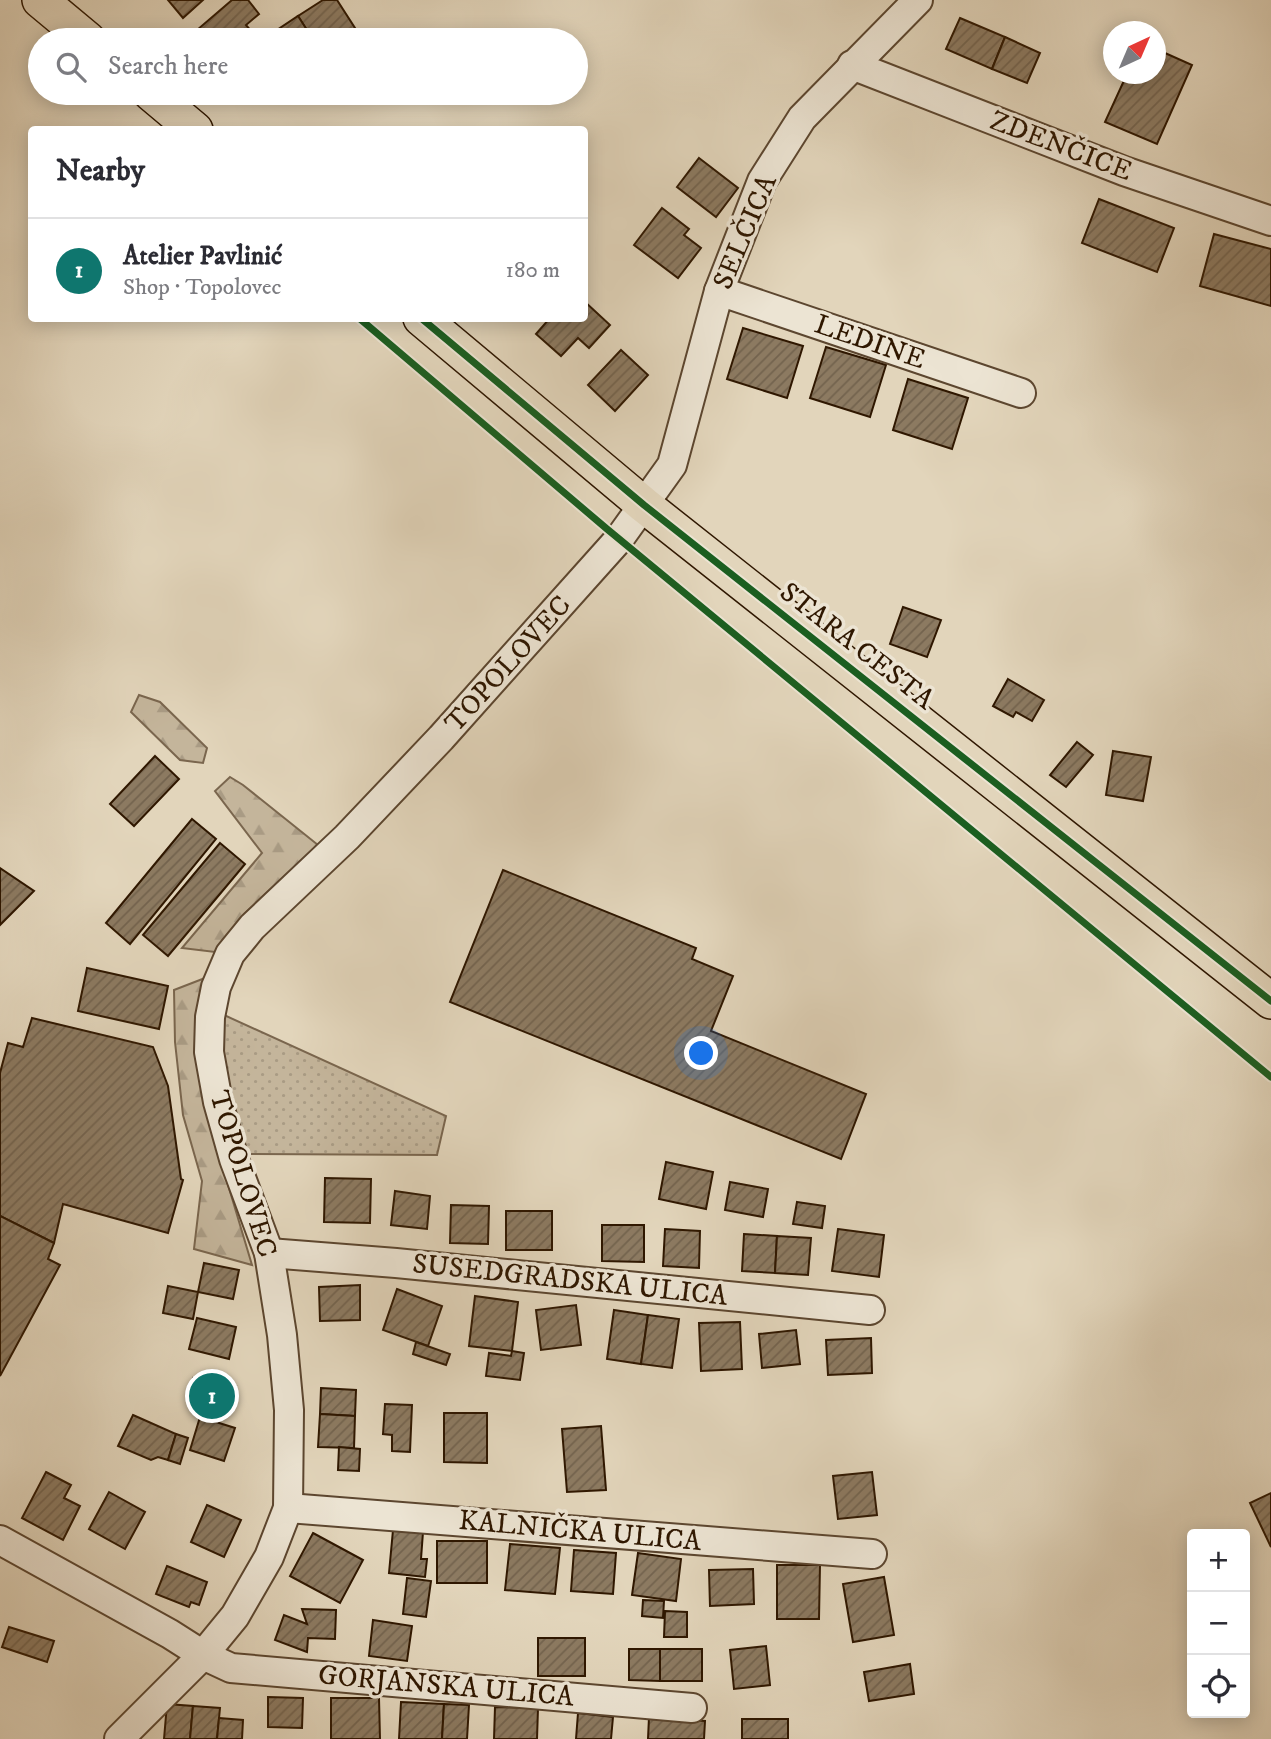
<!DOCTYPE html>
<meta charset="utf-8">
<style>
body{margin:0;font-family:"IM FELL DW Pica",serif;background:#f2f2f3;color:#2b2b33}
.controls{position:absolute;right:21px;bottom:21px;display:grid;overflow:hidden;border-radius:7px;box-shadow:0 4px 18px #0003}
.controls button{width:63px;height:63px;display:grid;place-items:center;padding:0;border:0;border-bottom:2px solid #e1e1e2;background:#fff;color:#2b2b33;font:35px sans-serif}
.compass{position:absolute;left:1103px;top:21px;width:63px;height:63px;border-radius:50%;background:#fff;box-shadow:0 4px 18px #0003;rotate:44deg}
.you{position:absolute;left:702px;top:1054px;width:24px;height:24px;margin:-18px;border:5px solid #fff;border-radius:50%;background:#1a73e8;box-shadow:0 0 0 10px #1a73e833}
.badge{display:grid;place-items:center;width:46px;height:46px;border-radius:50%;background:#0f766e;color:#fff;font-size:23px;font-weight:700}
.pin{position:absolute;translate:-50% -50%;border:4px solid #fff;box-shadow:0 2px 7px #0006}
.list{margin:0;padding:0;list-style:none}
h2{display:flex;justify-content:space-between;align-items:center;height:91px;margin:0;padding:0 28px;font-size:30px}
h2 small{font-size:23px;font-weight:400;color:#7c7c81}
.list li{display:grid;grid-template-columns:46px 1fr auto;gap:21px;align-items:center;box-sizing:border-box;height:105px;padding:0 28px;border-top:2px solid #e1e1e2}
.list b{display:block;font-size:26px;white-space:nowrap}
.list p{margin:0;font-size:23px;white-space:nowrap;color:#7c7c81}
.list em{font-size:23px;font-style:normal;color:#7c7c81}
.icon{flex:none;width:38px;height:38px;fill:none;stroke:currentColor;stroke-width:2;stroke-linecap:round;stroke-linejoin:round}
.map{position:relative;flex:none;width:1271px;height:1739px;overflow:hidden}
.search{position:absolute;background:#fff;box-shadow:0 4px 18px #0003;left:28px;top:28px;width:560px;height:77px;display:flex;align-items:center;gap:18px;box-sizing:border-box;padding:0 24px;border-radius:38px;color:#7c7c81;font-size:26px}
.panel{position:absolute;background:#fff;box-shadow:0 4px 18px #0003;left:28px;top:126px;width:560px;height:196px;border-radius:7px}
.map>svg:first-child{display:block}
</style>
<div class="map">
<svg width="1271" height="1739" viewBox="0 0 1271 1739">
<defs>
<pattern id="grass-dots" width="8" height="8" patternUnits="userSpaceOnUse" patternTransform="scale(1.75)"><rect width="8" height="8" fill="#c4b59b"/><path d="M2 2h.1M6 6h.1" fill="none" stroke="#a99b84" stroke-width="1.8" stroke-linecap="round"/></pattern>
<pattern id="forest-firs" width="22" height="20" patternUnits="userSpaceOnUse" patternTransform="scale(1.75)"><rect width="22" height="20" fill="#c4b59b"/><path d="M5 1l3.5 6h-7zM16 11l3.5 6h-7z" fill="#a99b84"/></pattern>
<pattern id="building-hatch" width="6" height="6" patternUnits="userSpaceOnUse" patternTransform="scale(1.75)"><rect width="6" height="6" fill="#8c7a61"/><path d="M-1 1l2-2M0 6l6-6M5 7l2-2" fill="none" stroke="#73634e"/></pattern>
</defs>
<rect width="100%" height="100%" fill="#e2d5bb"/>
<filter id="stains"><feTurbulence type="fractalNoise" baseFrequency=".00286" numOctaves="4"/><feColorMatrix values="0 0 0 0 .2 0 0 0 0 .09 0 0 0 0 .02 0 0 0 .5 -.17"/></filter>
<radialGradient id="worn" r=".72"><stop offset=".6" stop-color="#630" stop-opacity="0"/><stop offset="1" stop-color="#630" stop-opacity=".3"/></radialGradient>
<path fill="url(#grass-dots)" stroke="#7a664e" stroke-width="2" d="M224 1015 446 1116 437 1155 244 1154 221 1051Z"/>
<g fill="url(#forest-firs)" stroke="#7a664e" stroke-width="2">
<path d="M139 695 160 702 207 748 203 763 180 760 131 712Z"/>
<path d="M230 777 243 785 318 845 244 914 215 952 182 948 262 853 215 791Z"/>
<path d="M205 978 206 1111 252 1265 194 1249 202 1181 183 1115 175 1042 174 990Z"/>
</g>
<g fill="url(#building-hatch)" stroke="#2f1700" stroke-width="2">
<path d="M168 0H203L183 18Z"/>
<path d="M232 0H248L259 14 246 25 252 32 242 40H206L197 30Z"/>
<path d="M323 0H337L355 28 336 40H313L298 16Z"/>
<path d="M298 16 307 30 291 40H262Z"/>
<path d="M960 18 1005 37 992 69 946 49Z"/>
<path d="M1005 37 1040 53 1027 83 992 69Z"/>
<path d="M1156 49 1192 65 1157 144 1105 122 1127 74H1156Z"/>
<path d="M699 158 738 188 716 217 677 187Z"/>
<path d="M1099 199 1174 228 1157 272 1082 243Z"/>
<path d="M662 208 689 229 684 235 701 248 678 278 634 245Z"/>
<path d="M1214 234 1271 249V306L1200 286Z"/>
<path d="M584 301 610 325 589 348 578 338 561 356 536 334 550 318H584Z"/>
<path d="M743 328 803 346 787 398 727 379Z"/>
<path d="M826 347 886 365 870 417 810 398Z"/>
<path d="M621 350 648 375 615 411 588 385Z"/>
<path d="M908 379 968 398 952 449 893 430Z"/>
<path d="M903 607 941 620 927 657 890 644Z"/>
<path d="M1008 679 1044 700 1032 721 1016 712 1013 717 993 706Z"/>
<path d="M1077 742 1093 755 1066 787 1050 775Z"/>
<path d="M1113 751 1151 757 1143 801 1106 795Z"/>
<path d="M155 756 179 779 134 826 110 804Z"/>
<path d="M192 819 216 839 130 944 106 923Z"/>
<path d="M220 843 245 864 168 956 143 935Z"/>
<path d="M0 868 34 891 0 925Z"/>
<path d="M503 870 696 948 692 959 733 976 711 1031 866 1094 841 1159 450 1002Z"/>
<path d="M87 968 168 986 159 1029 78 1011Z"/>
<path d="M32 1018 153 1047 168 1086 181 1179 183 1180 168 1233 63 1204 54 1243 0 1216V1073L8 1043 23 1047Z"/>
<path d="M666 1162 713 1172 706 1209 659 1199Z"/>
<path d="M325 1178 371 1179 370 1223 324 1222Z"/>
<path d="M730 1182 768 1189 763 1217 725 1210Z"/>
<path d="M395 1191 430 1196 427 1229 391 1225Z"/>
<path d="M797 1202 825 1206 822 1228 793 1224Z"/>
<path d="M451 1205 489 1206 488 1244 450 1243Z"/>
<rect x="506" y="1211" width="46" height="39"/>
<path d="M0 1216 54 1243 48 1259 60 1265 0 1376Z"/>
<path d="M602 1225H644V1262L602 1261Z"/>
<path d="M665 1229 700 1231 699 1268 663 1266Z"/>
<path d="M838 1229 884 1235 879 1277 832 1271Z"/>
<path d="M744 1234 777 1236 775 1273 742 1271Z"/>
<path d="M777 1236 811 1238 808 1275 775 1273Z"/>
<path d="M204 1263 239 1270 233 1299 198 1292Z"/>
<path d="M360 1285V1320L320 1321 319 1287Z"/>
<path d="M168 1286 198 1292 193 1319 163 1313Z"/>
<path d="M397 1289 442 1306 428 1346 383 1330Z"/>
<path d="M475 1296 518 1302 512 1351 469 1346Z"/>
<path d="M576 1305 581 1345 541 1350 536 1310Z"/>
<path d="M614 1310 648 1315 641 1364 607 1359Z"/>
<path d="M648 1315 679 1319 672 1368 641 1364Z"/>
<path d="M197 1318 236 1327 229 1359 189 1349Z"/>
<path d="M740 1322 742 1369 701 1371 699 1323Z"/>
<path d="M796 1330 800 1364 762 1368 759 1334Z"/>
<path d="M871 1338 872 1373 828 1375 826 1340Z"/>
<path d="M416 1342 450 1354 446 1365 413 1354Z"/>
<path d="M512 1351 524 1353 520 1380 486 1376 489 1353 511 1356Z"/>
<path d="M193 1378 236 1386 231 1413 188 1405Z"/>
<path d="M321 1388 356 1390 355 1416 320 1414Z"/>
<path d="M385 1404 412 1405 410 1452 392 1451V1435L383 1434Z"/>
<path d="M444 1413H487V1463L444 1462Z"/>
<path d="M320 1414 355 1416 354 1448 318 1447Z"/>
<path d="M133 1415 176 1434 168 1460 158 1457 151 1460 118 1446Z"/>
<path d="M200 1417 235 1428 224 1461 190 1450Z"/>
<path d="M601 1426 606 1490 567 1492 562 1429Z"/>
<path d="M176 1434 188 1438 180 1464 168 1460Z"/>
<path d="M339 1447 360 1449 359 1471 338 1470Z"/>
<path d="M46 1472 71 1485 64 1498 80 1506 63 1540 22 1518Z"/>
<path d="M872 1472 877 1515 838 1519 833 1476Z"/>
<path d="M109 1492 145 1512 125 1549 89 1529Z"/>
<path d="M1271 1493V1547L1250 1503Z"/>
<path d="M207 1505 241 1520 224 1557 191 1542Z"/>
<path d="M393 1530 423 1532 421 1559H427L425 1577 389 1573Z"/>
<path d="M313 1533 363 1560 340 1603 290 1576Z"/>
<rect x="437" y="1541" width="50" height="42"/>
<path d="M510 1544 560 1548 555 1594 505 1590Z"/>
<path d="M574 1550 616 1553 613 1594 571 1591Z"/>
<path d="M638 1553 681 1559 676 1601 632 1595Z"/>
<path d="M777 1565H820L819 1619H777Z"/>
<path d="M167 1566 207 1582 199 1605 191 1602 189 1607 156 1594Z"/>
<path d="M753 1569 754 1604 710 1606 709 1570Z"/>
<path d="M884 1577 894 1635 853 1642 843 1584Z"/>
<path d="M407 1578 431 1581 426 1617 403 1614Z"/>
<path d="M643 1600 664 1601 663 1618 642 1616Z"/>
<path d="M302 1609 336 1610 335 1639 308 1638 307 1652 275 1640 284 1615 307 1624Z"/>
<path d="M665 1611 687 1612V1637H664Z"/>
<path d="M373 1620 412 1626 407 1661 369 1656Z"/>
<path d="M9 1627 54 1641 47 1662 2 1647Z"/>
<rect x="538" y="1638" width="47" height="38"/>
<path d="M766 1646 770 1685 734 1689 730 1650Z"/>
<path d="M629 1649H660V1681L629 1680Z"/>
<rect x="660" y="1649" width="42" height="32"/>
<path d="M910 1664 914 1694 869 1701 864 1672Z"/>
<path d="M268 1697 303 1698 302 1728 268 1727Z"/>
<path d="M331 1698H379L380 1739H331Z"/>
<path d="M401 1702 444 1704 442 1739H399Z"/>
<path d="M167 1704 193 1706 190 1739H164Z"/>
<path d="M444 1704 469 1705 467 1739H442Z"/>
<path d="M193 1706 220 1708 217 1739H190Z"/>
<path d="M495 1707 538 1708 537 1739H494Z"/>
<path d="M578 1713 613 1717 611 1739H576Z"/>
<path d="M649 1717 705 1721 704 1739H648Z"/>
<path d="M219 1718 243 1720 242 1739H217Z"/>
<rect x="742" y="1719" width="46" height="20"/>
</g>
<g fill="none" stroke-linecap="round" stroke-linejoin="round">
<g stroke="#5c462f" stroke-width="32">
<g id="minor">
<path d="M852 65 1124 171 1271 221"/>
<path d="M719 291 1021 393"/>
<path d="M269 1253 396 1263 870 1310"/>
<path d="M288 1508 872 1554"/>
<path d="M0 1540 170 1634 203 1655 231 1668 692 1708"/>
<path d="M119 1739 203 1655 235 1616 269 1557 288 1508 289 1410 282 1335 269 1253 234 1159 218 1102 209 1052 210 1017 216 987 230 954 252 927 347 837 441 738 619 539 672 465 719 291 762 181 802 118 918 0"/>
</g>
</g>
<g stroke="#2f1700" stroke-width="38">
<g id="major">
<path d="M40 0 88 40"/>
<path d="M151 93 195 130"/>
<path d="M421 318 644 505 1271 1001"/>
</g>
</g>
<use href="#minor" stroke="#ece4d3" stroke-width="28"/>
<use href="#major" stroke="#e2d5bb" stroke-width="35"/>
<g stroke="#ece4d3" stroke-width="11">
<g id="cycleway">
<path d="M359 318 607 529 1271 1077"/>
<path d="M421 318 644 505 1271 1001"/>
</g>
</g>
<use href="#cycleway" stroke="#1b5e20" stroke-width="7"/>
</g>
<g text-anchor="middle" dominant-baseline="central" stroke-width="7" stroke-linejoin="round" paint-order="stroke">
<g font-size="28" fill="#2f1700" stroke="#ece4d3">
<text transform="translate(1061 146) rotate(21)">ZDENČICE</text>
<text transform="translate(745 232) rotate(-67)">SELČICA</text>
<text transform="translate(870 342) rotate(19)">LEDINE</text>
<text transform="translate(857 646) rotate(38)">STARA CESTA</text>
<text transform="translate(508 664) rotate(-48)">TOPOLOVEC</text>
<text transform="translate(243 1174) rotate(73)">TOPOLOVEC</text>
<text transform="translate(570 1280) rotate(6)">SUSEDGRADSKA ULICA</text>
<text transform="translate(580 1531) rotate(5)">KALNIČKA ULICA</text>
<text transform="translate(446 1686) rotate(5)">GORJANSKA ULICA</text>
</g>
</g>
<rect width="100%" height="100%" filter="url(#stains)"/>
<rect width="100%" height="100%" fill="url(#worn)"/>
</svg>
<div class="controls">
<button>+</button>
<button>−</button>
<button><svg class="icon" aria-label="locate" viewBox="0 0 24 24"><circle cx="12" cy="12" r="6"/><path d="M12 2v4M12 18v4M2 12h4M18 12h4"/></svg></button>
</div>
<svg class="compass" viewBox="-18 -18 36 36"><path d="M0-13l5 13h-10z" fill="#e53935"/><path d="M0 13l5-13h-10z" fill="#7c7c81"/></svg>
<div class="you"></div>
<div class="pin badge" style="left:212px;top:1396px">1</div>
<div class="search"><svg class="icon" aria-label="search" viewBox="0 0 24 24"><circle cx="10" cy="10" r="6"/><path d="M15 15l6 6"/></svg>Search here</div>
<section class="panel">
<h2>Nearby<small></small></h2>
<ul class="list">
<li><span class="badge">1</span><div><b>Atelier Pavlinić</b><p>Shop · Topolovec</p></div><em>180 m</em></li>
</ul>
</section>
</div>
